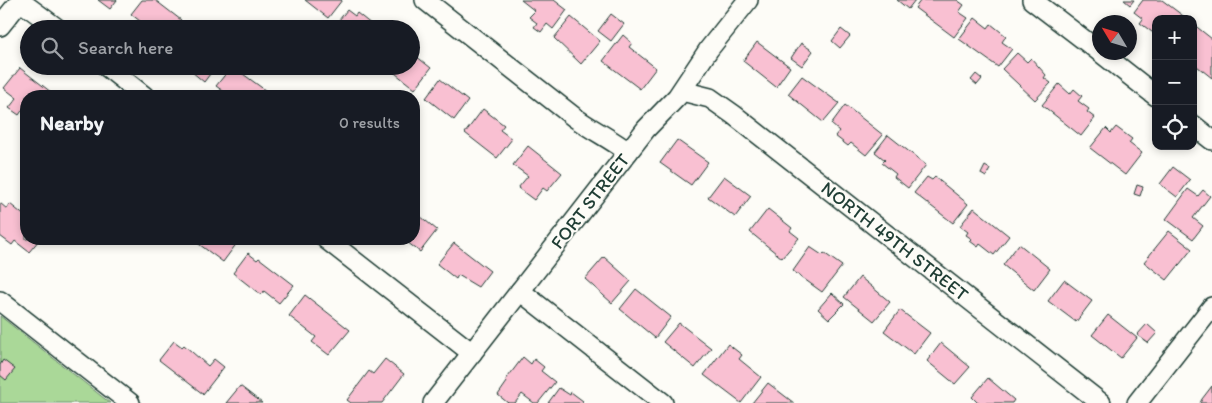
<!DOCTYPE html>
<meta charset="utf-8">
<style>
body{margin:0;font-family:Itim,sans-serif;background:#242831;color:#f1f3f6}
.controls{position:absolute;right:15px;top:15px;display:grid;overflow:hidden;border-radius:10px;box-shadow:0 2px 8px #0003}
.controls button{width:45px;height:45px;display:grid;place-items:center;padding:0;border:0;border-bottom:1px solid #363941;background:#171b24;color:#f1f3f6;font:25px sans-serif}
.compass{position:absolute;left:1092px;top:15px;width:45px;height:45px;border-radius:50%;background:#171b24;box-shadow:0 2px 8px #0003;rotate:308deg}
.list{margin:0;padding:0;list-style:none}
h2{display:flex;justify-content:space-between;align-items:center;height:65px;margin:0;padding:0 20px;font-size:21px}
h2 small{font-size:16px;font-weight:400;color:#9ea1a6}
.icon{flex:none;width:28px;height:28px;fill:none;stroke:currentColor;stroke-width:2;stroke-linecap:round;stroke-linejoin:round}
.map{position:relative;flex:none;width:1212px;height:403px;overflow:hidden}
.search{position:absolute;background:#171b24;box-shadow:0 2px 8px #0003;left:20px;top:20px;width:400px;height:55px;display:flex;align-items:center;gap:12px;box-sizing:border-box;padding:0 18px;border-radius:28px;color:#9ea1a6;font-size:19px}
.panel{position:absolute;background:#171b24;box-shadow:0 2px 8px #0003;left:20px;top:90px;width:400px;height:155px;border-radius:20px}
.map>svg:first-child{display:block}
</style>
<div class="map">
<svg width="1212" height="403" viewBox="0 0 1212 403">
<rect width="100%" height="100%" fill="#fdfcf7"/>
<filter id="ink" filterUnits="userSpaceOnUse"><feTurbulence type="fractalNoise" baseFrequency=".02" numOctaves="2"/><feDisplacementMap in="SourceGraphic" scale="10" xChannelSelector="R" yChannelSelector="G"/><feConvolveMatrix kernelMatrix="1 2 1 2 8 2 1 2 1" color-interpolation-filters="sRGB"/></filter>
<g filter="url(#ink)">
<path fill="#aad898" stroke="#648a66" d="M0 316 110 403H0Z"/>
<g fill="#f9c0d2" stroke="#1f3d34">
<path d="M98 0H117L110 9Z"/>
<path d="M142 0H155L181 20 174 29H150L131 14Z"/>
<path d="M305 0H342L328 18Z"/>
<path d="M521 0H554L567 10 553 29 547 24 541 32 534 27 537 23 529 17 535 11Z"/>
<path d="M897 0H915L908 9Z"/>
<path d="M921 0H957L964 5 959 12 968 18 954 37 915 8Z"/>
<path d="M1124 0H1134L1130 5Z"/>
<path d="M1143 0H1162L1186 18 1156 19V35L1140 23 1143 19 1134 12Z"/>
<path d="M347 10 355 16 357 13 377 29H340L335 25Z"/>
<path d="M611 14 624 24 611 41 598 31Z"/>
<path d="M571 17 600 41 581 64 554 38Z"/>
<path d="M975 18 988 28 991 24 1006 36 1002 42 1012 49 998 67 959 39Z"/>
<path d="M1193 24 1212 39V78L1193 63Z"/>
<path d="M841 29 850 36 840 48 832 41Z"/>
<path d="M623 35 632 43 629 47 656 68 640 89 603 61Z"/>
<path d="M757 42 790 67 776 87 743 61Z"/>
<path d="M801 43 813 51 802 66 791 58Z"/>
<path d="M411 52 431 68 415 89 386 66H411Z"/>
<path d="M1017 53 1027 62 1031 58 1046 75 1044 78 1051 83 1035 100 1002 69Z"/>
<path d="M185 66H216L204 82Z"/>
<path d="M232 66 269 93 266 96H230L216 86Z"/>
<path d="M20 68 56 96H26V105L19 115 9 108 17 98 4 88Z"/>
<path d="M976 74 982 79 977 85 971 80Z"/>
<path d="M802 76 839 103 823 122 788 94Z"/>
<path d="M440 79 468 101 454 120 426 98Z"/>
<path d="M1059 84 1070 94 1074 89 1082 96 1078 101 1089 109 1087 112 1095 118 1081 136 1042 105Z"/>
<path d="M845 105 883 135 866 155 851 143 848 146 835 136 839 131 831 124Z"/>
<path d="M483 109 504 125 500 130 512 139 497 158 465 133Z"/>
<path d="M1116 127 1132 139 1129 143 1142 153 1125 175 1090 148 1106 128 1111 133Z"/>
<path d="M888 135 926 165 908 188 894 177 896 174 882 163 885 160 875 152Z"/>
<path d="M677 140 708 162 691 185 660 163Z"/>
<path d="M528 146 562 173 547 191 543 188 534 200 518 188 528 176 513 165Z"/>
<path d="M985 166 990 169 986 177 981 174Z"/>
<path d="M1173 167 1190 180 1177 197 1160 184Z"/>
<path d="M724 176 751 196 735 217 708 197Z"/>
<path d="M927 177 932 180 935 177 968 204 953 223 914 193Z"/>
<path d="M1137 185 1143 187 1140 196 1134 194Z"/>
<path d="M1188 189 1198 196 1203 190 1210 196 1193 218 1203 226 1193 239 1166 219Z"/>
<path d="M0 203 7 209 10 204 26 217V239H40L29 252 15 241 12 245 0 236Z"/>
<path d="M974 208 1009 236 994 255 980 244 978 247 970 241 972 239 966 235 968 232 960 226Z"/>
<path d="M768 209 792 228 790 231 799 238 782 258 750 232Z"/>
<path d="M414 211 437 230 420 252 403 239H414Z"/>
<path d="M1169 231 1192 249 1167 280 1144 262Z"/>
<path d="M192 239H232L237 243 223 262Z"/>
<path d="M454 243 490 271 478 287 458 275 456 279 437 264Z"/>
<path d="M1019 244 1050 269 1034 290 1003 265Z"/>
<path d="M810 247 822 255 824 253 842 266 822 292 793 271Z"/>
<path d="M248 253 257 260 259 258 294 285 279 303 264 291 261 295 233 273Z"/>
<path d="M604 257 631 281 612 303 585 279Z"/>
<path d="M860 277 890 302 874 321 844 297Z"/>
<path d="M1064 280 1092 301 1076 322 1048 301Z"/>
<path d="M636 289 671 317 655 338 620 309Z"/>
<path d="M832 293 844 304 829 319 818 309Z"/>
<path d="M305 295 350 330 329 355 312 342 316 337 289 316Z"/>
<path d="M900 310 930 333 914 354 884 331Z"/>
<path d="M1108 315 1137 338 1121 358 1092 335Z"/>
<path d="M679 323 711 348 695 368 663 342Z"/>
<path d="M1147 324 1157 333 1148 343 1137 335Z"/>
<path d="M174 341 182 347 184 345 208 366 214 359 224 367 203 394 159 360Z"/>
<path d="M941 343 970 367 955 384 927 361Z"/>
<path d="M728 344 742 355 739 359 761 377 741 403 704 375Z"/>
<path d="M523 357 531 364 534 359 544 367 541 371 555 382 538 403H534L522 394 515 403H508L498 395 507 382 505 381Z"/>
<path d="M385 359 404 374 382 403H351L347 400 369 371 373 374Z"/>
<path d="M3 360 15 369 6 380 0 375V365Z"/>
<path d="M988 378 1014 400 1012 403H978L972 397Z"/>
<path d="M768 383 794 403H752Z"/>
<path d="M240 386 262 403H226Z"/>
<path d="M1212 386V403H1200L1202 399Z"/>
<path d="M559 388 570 395 571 392 583 401 581 403H548Z"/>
</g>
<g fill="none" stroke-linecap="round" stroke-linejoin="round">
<g stroke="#1f3d34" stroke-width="22">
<g id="street">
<path d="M425 0 574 117C592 130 611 139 628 152"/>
<path d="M1032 0 1100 52"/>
<path d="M20 1 58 29"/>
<path d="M0 26 21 0"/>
<path d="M1100 52 1156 96"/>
<path d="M106 66 144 96"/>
<path d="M682 91 710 98 734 115 1101 403"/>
<path d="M1193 125 1212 140"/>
<path d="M326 239 472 353"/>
<path d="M520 291 663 403"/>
<path d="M0 301 130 403"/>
<path d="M433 403 646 129 677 97 709 49 748 0"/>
<path d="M1137 403 1212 307"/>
</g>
</g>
<use href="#street" stroke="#fdfcf7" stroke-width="19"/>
</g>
</g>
<g text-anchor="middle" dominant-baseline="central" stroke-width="4" stroke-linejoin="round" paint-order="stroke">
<g font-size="19" fill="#1f3d34" stroke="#fdfcf7">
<text transform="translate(590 201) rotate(-52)">FORT STREET</text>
<text transform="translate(895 241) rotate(38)">NORTH 49TH STREET</text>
</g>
</g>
</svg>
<div class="controls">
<button>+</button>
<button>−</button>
<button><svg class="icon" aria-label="locate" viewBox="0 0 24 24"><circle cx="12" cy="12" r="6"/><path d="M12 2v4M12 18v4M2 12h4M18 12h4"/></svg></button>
</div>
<svg class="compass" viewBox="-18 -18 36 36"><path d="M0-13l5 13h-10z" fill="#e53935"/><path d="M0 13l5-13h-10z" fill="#9ea1a6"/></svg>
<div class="search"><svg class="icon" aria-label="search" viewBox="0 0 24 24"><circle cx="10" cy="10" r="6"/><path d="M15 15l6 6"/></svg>Search here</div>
<section class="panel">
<h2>Nearby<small>0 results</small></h2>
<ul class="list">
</ul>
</section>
</div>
